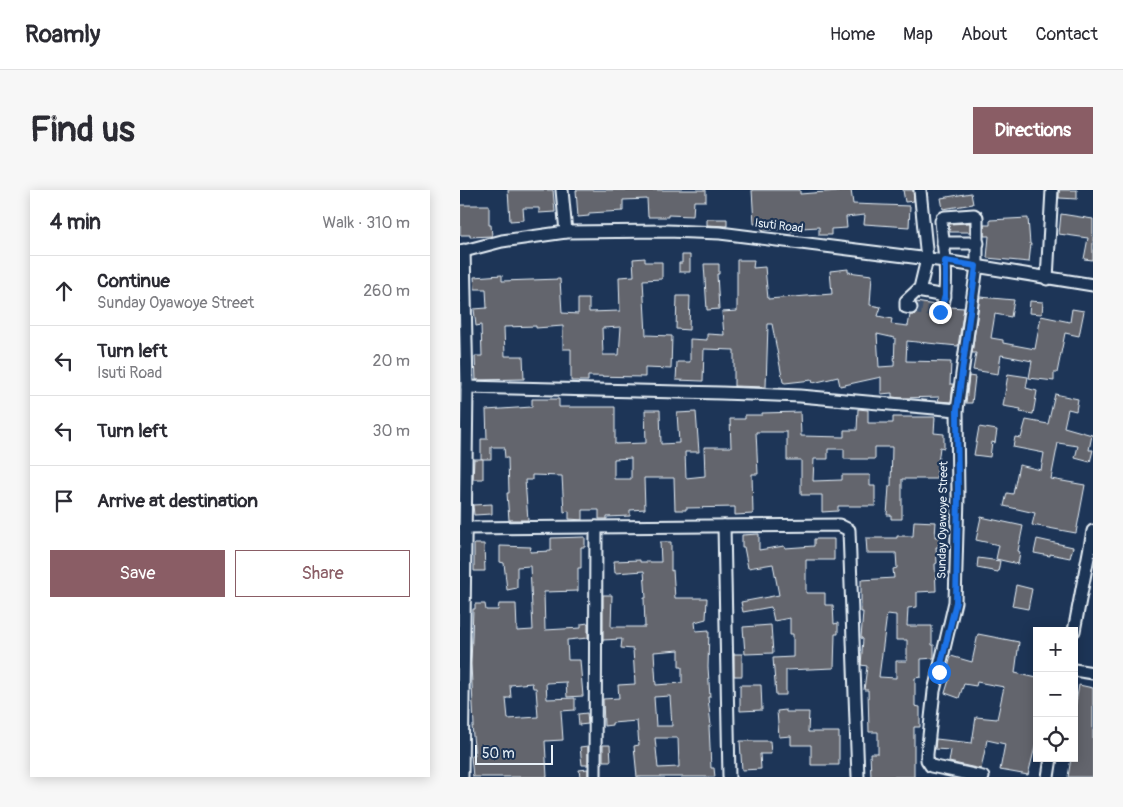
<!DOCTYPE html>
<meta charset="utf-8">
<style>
body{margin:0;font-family:Pangolin,sans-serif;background:#f7f7f7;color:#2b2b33}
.controls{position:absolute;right:15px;bottom:15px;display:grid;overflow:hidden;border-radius:0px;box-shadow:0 2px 12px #0003}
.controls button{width:45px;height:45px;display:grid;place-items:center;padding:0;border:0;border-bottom:1px solid #e1e1e2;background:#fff;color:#2b2b33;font:25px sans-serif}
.scale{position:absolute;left:15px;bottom:12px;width:78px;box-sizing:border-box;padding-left:5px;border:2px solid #e8f1f8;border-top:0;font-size:14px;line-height:18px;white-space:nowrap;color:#e8f1f8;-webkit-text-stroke:4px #1d3557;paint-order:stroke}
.stop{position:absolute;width:15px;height:15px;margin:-11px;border:4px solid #1a73e8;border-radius:50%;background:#fff}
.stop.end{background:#1a73e8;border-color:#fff;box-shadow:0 1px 5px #0008}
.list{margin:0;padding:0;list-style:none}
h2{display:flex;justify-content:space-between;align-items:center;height:65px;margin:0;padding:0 20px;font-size:21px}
h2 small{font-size:16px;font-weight:400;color:#7c7c81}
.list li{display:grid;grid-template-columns:32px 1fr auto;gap:15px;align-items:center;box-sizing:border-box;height:70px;padding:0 20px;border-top:1px solid #e1e1e2}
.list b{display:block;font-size:19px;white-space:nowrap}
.list p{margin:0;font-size:16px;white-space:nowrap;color:#7c7c81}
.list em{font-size:16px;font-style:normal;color:#7c7c81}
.actions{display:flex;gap:10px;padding:15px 20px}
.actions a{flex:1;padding:11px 0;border:1px solid #8a5d65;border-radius:0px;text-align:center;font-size:18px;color:#8a5d65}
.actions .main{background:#8a5d65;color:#fff}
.icon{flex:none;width:28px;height:28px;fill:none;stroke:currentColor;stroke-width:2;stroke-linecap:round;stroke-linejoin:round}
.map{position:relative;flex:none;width:633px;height:587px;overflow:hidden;border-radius:0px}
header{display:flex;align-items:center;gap:30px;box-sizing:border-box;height:70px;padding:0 25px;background:#fff;border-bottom:1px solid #e1e1e2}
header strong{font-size:24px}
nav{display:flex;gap:28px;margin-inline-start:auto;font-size:18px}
.intro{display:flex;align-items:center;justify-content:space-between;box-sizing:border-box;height:120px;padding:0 30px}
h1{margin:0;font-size:35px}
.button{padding:12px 22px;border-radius:0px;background:#8a5d65;color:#fff;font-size:18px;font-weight:700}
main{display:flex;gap:30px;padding:0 30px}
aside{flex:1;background:#fff;border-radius:0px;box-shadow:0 2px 12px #0003}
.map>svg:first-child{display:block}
</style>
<header>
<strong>Roamly</strong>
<nav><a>Home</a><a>Map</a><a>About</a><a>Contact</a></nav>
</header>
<div class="intro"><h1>Find us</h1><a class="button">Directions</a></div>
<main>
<aside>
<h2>4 min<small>Walk · 310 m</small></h2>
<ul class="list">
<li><svg class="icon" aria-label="ahead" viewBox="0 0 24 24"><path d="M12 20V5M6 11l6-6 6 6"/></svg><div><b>Continue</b><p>Sunday Oyawoye Street</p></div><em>260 m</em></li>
<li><svg class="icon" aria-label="left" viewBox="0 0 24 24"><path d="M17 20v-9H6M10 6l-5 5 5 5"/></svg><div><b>Turn left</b><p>Isuti Road</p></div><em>20 m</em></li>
<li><svg class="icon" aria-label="left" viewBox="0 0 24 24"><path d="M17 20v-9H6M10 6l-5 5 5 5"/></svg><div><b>Turn left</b></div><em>30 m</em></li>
<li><svg class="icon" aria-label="arrive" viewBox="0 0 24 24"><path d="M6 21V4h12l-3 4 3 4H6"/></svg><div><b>Arrive at destination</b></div></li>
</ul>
<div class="actions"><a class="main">Save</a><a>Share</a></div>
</aside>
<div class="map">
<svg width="633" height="587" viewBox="0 0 633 587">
<rect width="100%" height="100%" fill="#1d3557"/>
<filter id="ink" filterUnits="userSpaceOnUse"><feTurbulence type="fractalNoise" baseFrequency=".02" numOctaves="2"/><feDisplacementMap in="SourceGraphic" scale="10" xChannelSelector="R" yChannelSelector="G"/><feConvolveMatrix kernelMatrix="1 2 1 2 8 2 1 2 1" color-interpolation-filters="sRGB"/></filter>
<g filter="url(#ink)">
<g fill="#63656d" stroke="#e8f1f8" fill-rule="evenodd">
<path d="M48 0H93L95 22 79 23V18H63L64 30 50 31Z"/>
<path d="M116 0H246V11H234L233 26 208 25V27H188L187 9 163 10V21L129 23V26L118 27Z"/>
<path d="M292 0H340V4L391 0 393 14 450 16 449 37 404 34 405 25 386 27 387 38 371 39V45H359V37L341 38V41H328V39L302 40 301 33 294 34Z"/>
<path d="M443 0H453L454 11 445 12Z"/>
<path d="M599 0H617V9L599 8Z"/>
<path d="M511 3 513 14 483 19 481 8Z"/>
<path d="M0 15H29V35H31L32 46 10 47V45H0Z"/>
<path d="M601 24 633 29V70L624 69 628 48 599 44Z"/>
<path d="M568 28 570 54H571L569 72 527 68 529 46H524V35H530V30Z"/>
<path d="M247 29H267V36L247 35Z"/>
<path d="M510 33V42H490L489 34Z"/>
<path d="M222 65H230V82H219V73H222Z"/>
<path d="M185 68V72H202V89L183 90 186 145 212 146 211 179 185 178V187L128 186V191H111V159H103V136L76 138V136L44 137 45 166H63L64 189 16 190 15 166H22L21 135 16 136 14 119 27 118 26 99H15L14 87 42 85V91L100 89 102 123 118 124V109H129V122L160 121 159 87 174 86 173 69ZM161 137 159 165H143L142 138Z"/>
<path d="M277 70H294L293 78 305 77 308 109 372 104 370 81 388 79V82L412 85 410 115 421 117 418 126 432 129 431 134 448 136 450 125H454L458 120 456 112 475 115 471 122 472 126 477 129 488 125 490 117 504 118 498 156 447 151 446 171 491 172 490 194H493L491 212 478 211 479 207 442 208 432 207V203L421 204V187L380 196 378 187 353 193 352 190 325 193 323 192 312 134H308L306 197 274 196V160L244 159 243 191 216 190 217 172H230V149L247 150V144L264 145 262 122 277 121ZM417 144 435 148 434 176 419 177Z"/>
<path d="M244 74H259V84H257L259 119 247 120Z"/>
<path d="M217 106H230L229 140 216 139Z"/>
<path d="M520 107 554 110 551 127 535 124 531 148 543 150V153L575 159 581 126 610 132 612 119 624 121 619 146 605 143 597 183H594V191L569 188 572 171 541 165 538 184 513 180 516 163H512Z"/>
<path d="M570 111 583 112 582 124 569 123Z"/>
<path d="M548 184 568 187 566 198 577 201 573 224 560 222 561 219 543 216Z"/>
<path d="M509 186 515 187 512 213H506Z"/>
<path d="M595 204 618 209 616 221 608 219 604 237 632 245 629 260H633L630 272 615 268 618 256 598 253 591 289 625 295 616 343 572 335 575 323 544 316 547 303 553 304 559 275 581 280 584 263 553 257 555 247 561 248 566 230 588 234Z"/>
<path d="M72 209H99V217H155V254L186 253 185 220H200L201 254 219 253 217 223 236 222 239 262H225L226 288 245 286 244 257H271L270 229H285V225H302V223L340 222 341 246 384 247V240H397L398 219 408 220V233H433V227H475L474 243 484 244V258L480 257 476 289H442V329H431V325H427L429 296H431L432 257H415V269H384V259H368V269H354L353 291 382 290V285H410V296H415V316H378V321L362 322V305H341V270H327V242H296L298 284H292L293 324 275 325V317L226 318V320H215L214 288H184L185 319 170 320V326L147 327V329H139V320H123V330L109 329V321L104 322 102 286 72 285V290H65L68 330H49L47 303H49L48 268H45L44 257H31V269H21V249H27L26 220 72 217ZM171 268V289H154V269Z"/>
<path d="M519 237 537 240 535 253 532 252 530 267 514 265Z"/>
<path d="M14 269H23V289H13Z"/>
<path d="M32 314V324L14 325 13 315Z"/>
<path d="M521 327 563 336 558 361 560 362 558 374 536 369 539 355 516 350Z"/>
<path d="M454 331 476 332 475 347H479V357H476L477 373 475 374 476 401 457 402V417L448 418 447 436H472V455H474V468L461 469V487L455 488V516L460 517V537H454V587H411L410 563H418V542H409L408 500H404L407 476 401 475 403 449 401 448 403 422H401V390L434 388 433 379 437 378 436 363H407L406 348H437V346H453ZM427 424 436 425V450H447V471H436V488L419 487Z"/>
<path d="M299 344V360L324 356 325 358 354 356V349H374V370H346V403H365V415H373L374 434 378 433V444H375L374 478 326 480V505H316L313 468 333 467V444H330V428L314 431 311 417 283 422 281 412 319 405 313 374 288 378 284 357H282V345Z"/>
<path d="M125 347V357H121V378H118V401L84 402 85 440 121 438V434L128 433V448L107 450 108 470H120L123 506 107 507 106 492 86 493 87 509 115 508V520L101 521 103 550 85 551 87 587H13L11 566H15L12 536H14L11 474 13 419H15V414H25L26 420H38L39 414H56L57 441 73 440 70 376 57 377V398L47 400 44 373 40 372V356L71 357 70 362 91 361V348ZM72 493 73 498H76L78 527 48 529 46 508H51L50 495Z"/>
<path d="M577 349 613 357 610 368 590 364V366L574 363Z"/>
<path d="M200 352H211V381L213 380 215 408H247L246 429 235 432 236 441 249 440 248 477 250 507H248L251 536H249L251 578H254L255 587H177L174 556 179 555 177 531 152 533V535L144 536 143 509 159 508 158 495 175 494 173 459 161 458 162 449 143 450V405H152L151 437H185L184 408H186L184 381 155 383 154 371 180 370V372H201ZM219 460V477H222V493L196 495 194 462ZM210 506 212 536H196L194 507ZM195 548H218L219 577 198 578Z"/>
<path d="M14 354H24L25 381H14Z"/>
<path d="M518 368 540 371 538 382 517 378Z"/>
<path d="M556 395 572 399 568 419 552 416Z"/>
<path d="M311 435 313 463 285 464 283 437Z"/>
<path d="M518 444 559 452 555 483 577 488V549L568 585 540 580 545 554 527 550 521 579 489 572 491 560 475 559 476 549 512 553 516 527 537 529 544 497 517 492 516 496 504 494 499 508 485 503 489 490 485 488 491 466 512 472Z"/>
<rect x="274" y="464" width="8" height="22"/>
<path d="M280 495H301L302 520 280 521Z"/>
<path d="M619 495 633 498V587H608L611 568H614V524Z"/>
<path d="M326 520V522H349L348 542H379V575H351V555H331V546L319 547 317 521Z"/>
<path d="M127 523 128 534 119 535 118 524Z"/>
<path d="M280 551H310L311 564H300L301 579 282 580Z"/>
<path d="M143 555H150L151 571H143Z"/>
<path d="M128 556V575H122L120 557Z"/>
<path d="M128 579V587H120L119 580Z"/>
</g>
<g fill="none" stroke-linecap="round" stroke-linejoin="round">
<path stroke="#3b516f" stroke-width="11" stroke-dasharray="11 5.5" stroke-linecap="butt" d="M451 118 478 122"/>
<g stroke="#e8f1f8" stroke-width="15">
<g id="minor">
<path d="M102 0 106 42"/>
<path d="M483 53H518"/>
<path d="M0 62 42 51 106 42 207 41 260 43 485 71 633 95"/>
<path d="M587 89 592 0"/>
<path d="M457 101 485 106"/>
<path d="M451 118 446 117V111L460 98 467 69 460 0"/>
<path d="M478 122 482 120C489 91 484 61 481 31L482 28 485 27 514 25 517 27V76L497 220 498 306 495 412 474 501 467 564V570L471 576 523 587"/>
<path d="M7 197 261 203 340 206 497 220"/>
<path d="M264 336 269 587"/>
<path d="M5 338 379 335 389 340 398 587"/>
<path d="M614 441 633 341"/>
<path d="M614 480 633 483"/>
<path d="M2 587 7 197 4 60"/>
<path d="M135 587 136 337"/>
<path d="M588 587 591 568"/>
</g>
</g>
<use href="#minor" stroke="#1d3557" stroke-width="11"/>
</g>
</g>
<g fill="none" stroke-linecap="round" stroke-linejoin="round" filter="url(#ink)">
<path stroke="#1a73e8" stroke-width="6" d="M479 482 496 412 498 306 497 220 516 76 485 71V106L480 122"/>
</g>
<g text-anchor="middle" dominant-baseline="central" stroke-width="4.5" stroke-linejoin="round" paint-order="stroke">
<g font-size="12" fill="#e8f1f8" stroke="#1d3557">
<text transform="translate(319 36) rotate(7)">Isuti Road</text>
<text transform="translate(483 330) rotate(-89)">Sunday Oyawoye Street</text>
</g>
</g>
</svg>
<div class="controls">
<button>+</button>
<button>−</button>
<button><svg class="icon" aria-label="locate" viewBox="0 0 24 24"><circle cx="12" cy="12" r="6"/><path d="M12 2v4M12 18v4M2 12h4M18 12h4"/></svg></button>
</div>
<div class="scale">50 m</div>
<div class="stop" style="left:479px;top:482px"></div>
<div class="stop end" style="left:480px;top:122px"></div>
</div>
</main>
